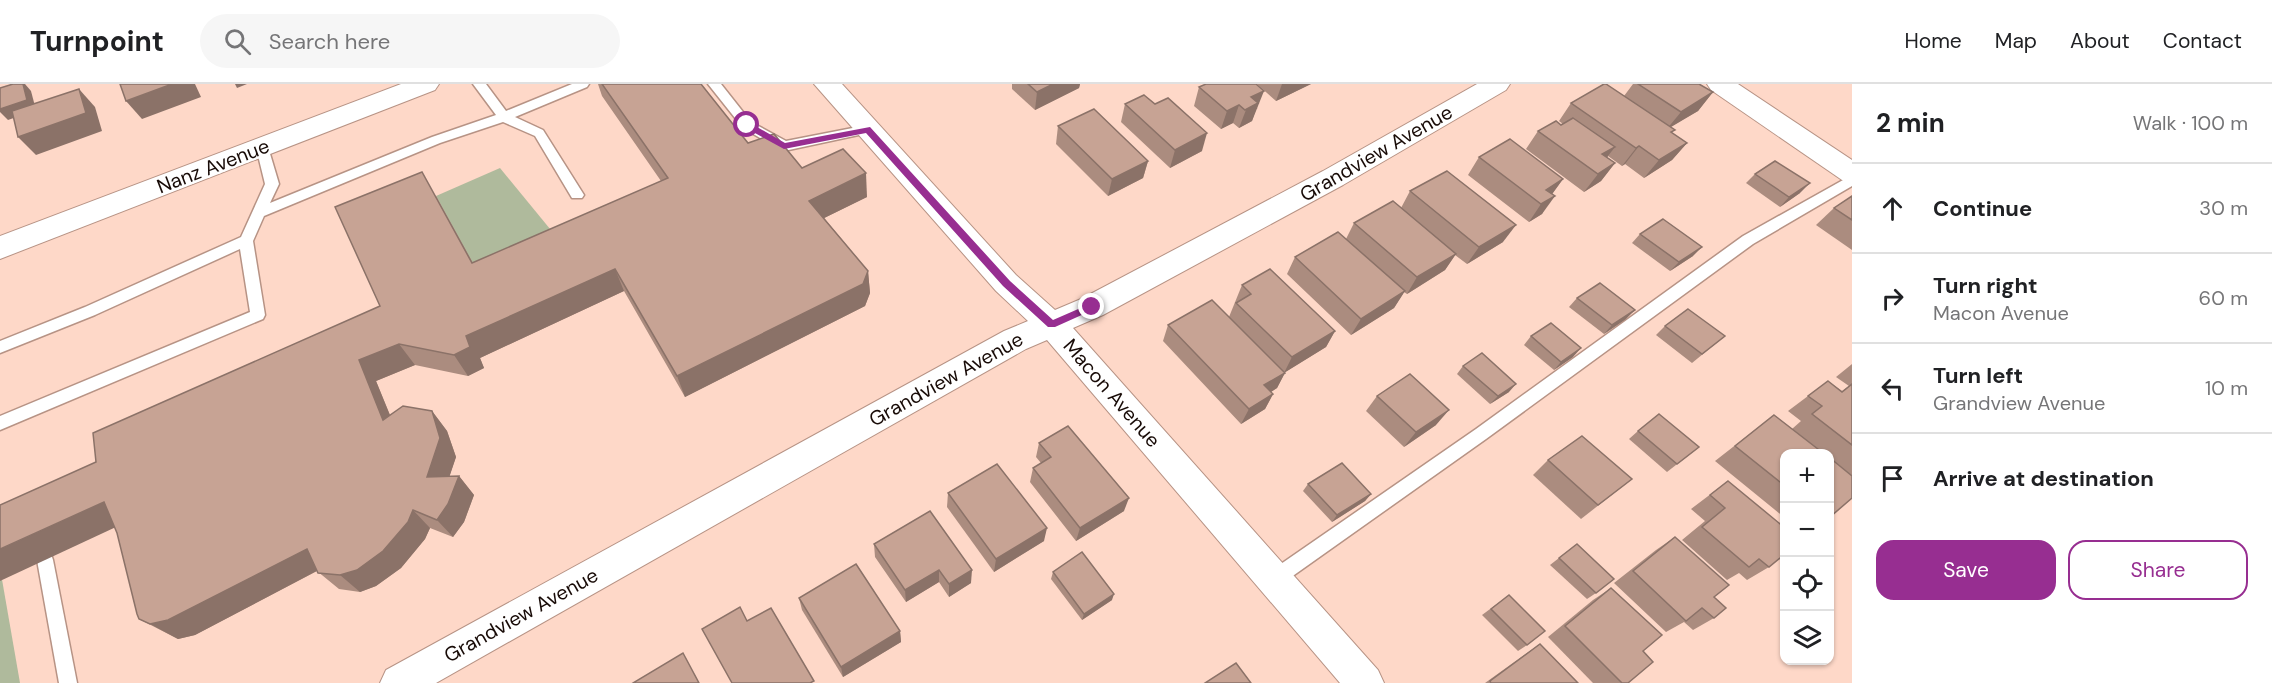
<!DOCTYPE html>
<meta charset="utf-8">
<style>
body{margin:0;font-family:"DM Sans",sans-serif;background:#f6f6f6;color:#202124}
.controls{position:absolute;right:18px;bottom:18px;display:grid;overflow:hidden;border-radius:12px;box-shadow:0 2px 4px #0004}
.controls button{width:54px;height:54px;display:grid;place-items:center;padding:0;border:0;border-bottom:2px solid #e0e0e0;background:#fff;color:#202124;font:30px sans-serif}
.stop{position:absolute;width:18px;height:18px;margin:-14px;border:4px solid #972e91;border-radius:50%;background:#fff}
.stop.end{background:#972e91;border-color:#fff;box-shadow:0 2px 6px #0008}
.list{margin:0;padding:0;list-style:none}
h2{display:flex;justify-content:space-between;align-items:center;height:78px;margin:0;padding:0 24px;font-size:26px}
h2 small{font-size:20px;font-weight:400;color:#757577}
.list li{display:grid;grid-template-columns:39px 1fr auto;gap:18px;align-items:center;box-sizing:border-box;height:90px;padding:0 24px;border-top:2px solid #e0e0e0}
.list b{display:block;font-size:22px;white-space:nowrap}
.list p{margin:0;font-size:20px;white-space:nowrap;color:#757577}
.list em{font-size:20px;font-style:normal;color:#757577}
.actions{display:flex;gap:12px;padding:18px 24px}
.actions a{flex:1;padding:14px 0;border:2px solid #972e91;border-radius:18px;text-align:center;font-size:21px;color:#972e91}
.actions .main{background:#972e91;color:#fff}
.icon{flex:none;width:33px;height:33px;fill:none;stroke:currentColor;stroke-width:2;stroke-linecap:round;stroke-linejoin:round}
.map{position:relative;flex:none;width:1852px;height:599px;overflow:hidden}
header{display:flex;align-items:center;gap:36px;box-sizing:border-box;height:84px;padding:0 30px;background:#fff;border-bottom:2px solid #e0e0e0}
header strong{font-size:28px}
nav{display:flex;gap:33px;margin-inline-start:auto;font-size:21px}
.search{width:420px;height:54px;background:#f6f6f6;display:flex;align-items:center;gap:15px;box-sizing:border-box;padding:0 21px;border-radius:33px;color:#757577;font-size:22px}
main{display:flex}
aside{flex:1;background:#fff}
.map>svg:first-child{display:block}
</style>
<header>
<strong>Turnpoint</strong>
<div class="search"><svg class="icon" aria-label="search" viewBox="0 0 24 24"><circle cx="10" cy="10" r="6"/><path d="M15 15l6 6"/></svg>Search here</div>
<nav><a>Home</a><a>Map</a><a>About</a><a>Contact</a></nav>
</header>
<main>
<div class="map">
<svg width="1852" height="599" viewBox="0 0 1852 599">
<rect width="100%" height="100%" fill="#fed8c8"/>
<g fill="#afba9c">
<path d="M500 84 564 162 485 202 436 112Z"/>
<path d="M0 484 20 599H0Z"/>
</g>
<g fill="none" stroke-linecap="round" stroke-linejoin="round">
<g stroke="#b79385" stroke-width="3">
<g id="lane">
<path d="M473 0H486L506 27 572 0H589L587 3 515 33 543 46 584 111 582 114H572L535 52 503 38 440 59 264 132 253 157 265 231 263 235 0 346V332L250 228 240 165 95 231 0 269V257L85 223 241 153 265 100 256 63 257 60 262 58 268 63 279 100 270 119 432 53 496 31Z"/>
<path d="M708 0H721L751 38 786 57 868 41 874 45 868 49 784 67 779 65 743 44Z"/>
<path d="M1852 91V102L1753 160 1486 355 1280 501 1274 503 1268 501 1266 495 1268 489 1476 345 1743 152Z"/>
<path d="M45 468 51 470 53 476 77 599H59L37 476 39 470Z"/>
</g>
</g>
<g stroke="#b79385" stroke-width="2">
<g id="street">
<path d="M401 0H439L435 6 0 175V152Z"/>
<path d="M814 0H842L1016 191 1055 226 1081 215 1323 87 1477 0H1510L1506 6 1343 101 1103 231 1073 244 1378 586 1384 599H1340L1047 256 1026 265 436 599H380L386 586 1004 247 1028 237 996 207Z"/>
<path d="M1707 0H1738L1852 76V99L1842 96 1711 6Z"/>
</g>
</g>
<use href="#lane" fill="#fff" fill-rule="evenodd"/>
<use href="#street" fill="#fff" fill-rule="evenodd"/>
</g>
<g fill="#ab8c7f">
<path d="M598 0H701L748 59 867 113 824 134 868 187 870 209 865 222 685 313 624 207 480 274 484 284 468 292 415 281 376 297 390 331 432 327 447 347 456 373 449 393 459 392 474 411 464 438 453 453 430 444 425 455 401 484 376 502 360 508 339 505 317 487 195 551 178 555 139 535 117 449 96 378 380 222 436 112 473 179 661 97 602 12Z"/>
<path d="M1012 0H1080L1079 4 1035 26 1012 5Z"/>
<path d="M1257 0H1311L1276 17Z"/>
<path d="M1633 0H1699L1713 8 1698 27 1670 43 1672 49 1687 59 1672 76 1644 94 1625 80 1622 82 1608 72 1607 74 1615 79 1601 97 1584 108 1526 65 1538 47 1563 40 1559 37 1571 19 1624 12Z"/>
<path d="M1199 3 1258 25H1256L1252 37 1239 44 1233 39 1221 45 1194 22Z"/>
<path d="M1125 20 1202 67 1170 84 1121 38Z"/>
<path d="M1058 42 1148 77 1143 94 1108 112 1056 60Z"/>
<path d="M1479 73 1563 95 1552 110 1542 130 1529 138 1468 91Z"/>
<path d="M1755 90 1800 109 1780 123 1746 99Z"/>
<path d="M1410 107 1503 158 1467 180 1455 171 1445 186 1407 210 1404 208 1394 224 1351 251 1287 190 1295 173 1346 155 1354 139 1401 124Z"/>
<path d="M1852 112V166L1816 141 1834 124Z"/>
<path d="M1640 150 1693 172 1670 187 1632 159Z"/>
<path d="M1242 201 1335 247 1326 263 1285 288 1277 304 1271 308 1273 310 1265 325 1241 340 1163 257 1168 241 1229 233Z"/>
<path d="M1577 214 1626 235 1604 250 1569 223Z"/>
<path d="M1665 242 1725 252 1692 279 1656 251Z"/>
<path d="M1531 252 1573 273 1554 286 1524 261Z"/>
<path d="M1852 280V391L1830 433V369H1785V434L1715 377 1774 331 1792 345 1801 337 1788 327 1828 297 1842 307 1849 302 1836 293Z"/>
<path d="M1463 282 1509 308 1490 320 1457 290Z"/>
<path d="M1377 312 1436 341 1404 363 1366 327Z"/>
<path d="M1638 347 1699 363 1667 388 1629 355Z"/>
<path d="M1039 359 1124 427 1076 457 1030 398 1033 384 1041 379 1036 373Z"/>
<path d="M1548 376 1632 395 1581 435 1533 391Z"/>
<path d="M1728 397 1769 483 1747 496 1739 489 1727 496 1682 456 1705 437 1691 425Z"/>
<path d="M1308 400 1371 410 1365 417 1332 438 1303 407Z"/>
<path d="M948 409 1044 457 994 488 947 423Z"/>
<path d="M1675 453 1714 513V534L1693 546 1684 538 1666 548 1614 499 1656 466Z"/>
<path d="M874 460 971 499 949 513 939 498 906 518 875 473Z"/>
<path d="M1577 460 1596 509 1587 515 1550 481Z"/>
<path d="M1053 488 1112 516 1082 536 1051 495Z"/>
<path d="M1611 504 1643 567 1628 599H1593L1548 553 1593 516Z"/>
<path d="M1509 511 1527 561 1518 567 1482 531Z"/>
<path d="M799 514 900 547 901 558 843 593 802 526Z"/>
<path d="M1540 560 1578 599H1485L1524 571Z"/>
</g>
<g fill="#8b7268">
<path d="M23 0H25L31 7 36 26 8 36 0 28V25Z"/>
<path d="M172 0H195L201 13 142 35 126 17Z"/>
<path d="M235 0H247L237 4Z"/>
<path d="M1053 0H1080L1079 4 1035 26 1037 8Z"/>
<path d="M1282 0H1311L1276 17Z"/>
<path d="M79 5 95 23 102 47 36 71 18 53Z"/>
<path d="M1264 7 1252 37 1239 44 1251 13Z"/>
<path d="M1713 8 1698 27 1666 46 1681 28Z"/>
<path d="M1239 21 1233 39 1221 45 1227 27Z"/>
<path d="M1207 49 1202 67 1170 84 1175 66Z"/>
<path d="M1687 59 1672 76 1644 94 1659 76Z"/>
<path d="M1639 62 1625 80 1622 82 1636 64Z"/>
<path d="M1615 63 1601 81 1602 70Z"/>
<path d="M1148 77 1143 94 1108 112 1112 95Z"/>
<path d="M1615 79 1601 97 1584 108 1598 90Z"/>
<path d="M866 89 867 113 812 140 809 117Z"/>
<path d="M1563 95 1550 113 1546 106Z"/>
<path d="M1810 99 1800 109 1780 123 1789 113Z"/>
<path d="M1555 112 1542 130 1529 138 1541 120Z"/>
<path d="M1516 141 1503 158 1467 180 1479 163Z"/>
<path d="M1702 163 1693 172 1670 187 1679 178Z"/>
<path d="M1456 170 1445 186 1407 210 1417 193Z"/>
<path d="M615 185 624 207 480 274 484 284 468 292 454 271 466 252Z"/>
<path d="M868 187 870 209 865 222 685 313 677 292Z"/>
<path d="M1405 207 1394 224 1351 251 1361 235Z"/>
<path d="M1635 226 1626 235 1604 250 1612 241Z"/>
<path d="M1335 247 1326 263 1284 289 1292 273Z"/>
<path d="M399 260 415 281 376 297 400 356 383 336 359 276Z"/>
<path d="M1581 264 1573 273 1554 286 1561 278Z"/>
<path d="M1285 289 1277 304 1257 317 1264 301Z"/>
<path d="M1516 300 1509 308 1490 320 1498 312Z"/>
<path d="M1273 310 1265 325 1241 340 1249 325Z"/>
<path d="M1449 326 1436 341 1404 363 1416 348Z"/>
<path d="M432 327 447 347 456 373 443 412 427 393Z"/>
<path d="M459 392 474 411 464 438 453 453 437 436Z"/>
<path d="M1371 410 1365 417 1332 438 1337 431Z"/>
<path d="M1129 414 1124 427 1076 457 1080 444Z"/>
<path d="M104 418 131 436 0 497V465Z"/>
<path d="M413 426 430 444 425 455 401 484 376 502 360 508 340 491Z"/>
<path d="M1047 444 1044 457 994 488 996 475Z"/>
<path d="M307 465 328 481 195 551 178 555 150 540Z"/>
<path d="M939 486V498L906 518 905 506Z"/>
<path d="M972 486 971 499 949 513V500Z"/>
<path d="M1114 510 1112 516 1082 536 1084 530Z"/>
<path d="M900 547 901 558 843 593 841 583Z"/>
</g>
<g fill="#c7a394" stroke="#8b7268" stroke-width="1.5">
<path d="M13 0H23L27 16 0 25V4Z"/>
<path d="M120 0H172L126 17Z"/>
<path d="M602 0H701L748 59 774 50 802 84 843 65 866 89 809 117 868 187 863 200 677 292 615 185 466 252 470 263 454 271 399 260 359 276 383 336 403 322 432 327 440 354 427 393 459 392 448 420 437 436 413 426 408 438 383 467 357 486 340 491 318 489 307 465 168 536 150 540 139 535 137 530 117 449 104 418 0 465V421L96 378 93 349 380 222 335 123 422 88 472 179 668 94Z"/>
<path d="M1028 0H1053L1037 8Z"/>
<path d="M1206 0H1256L1264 7 1251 13 1258 19 1245 26 1239 21 1227 27 1199 3Z"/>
<path d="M1604 0H1606L1675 46 1671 48 1687 59 1659 76 1639 62 1636 64 1571 19Z"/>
<path d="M1638 0H1699L1713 8 1681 28Z"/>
<path d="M79 5 86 29 18 53 12 27Z"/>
<path d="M1144 11 1155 20 1168 14 1207 49 1175 66 1125 20Z"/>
<path d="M1094 25 1148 77 1112 95 1058 42Z"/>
<path d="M1573 34 1615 63 1602 70 1615 79 1598 90 1538 47 1556 37 1561 41Z"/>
<path d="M1510 55 1563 95 1546 106 1555 112 1541 120 1479 73Z"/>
<path d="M1775 77 1810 99 1789 113 1755 90Z"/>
<path d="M1447 87 1516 141 1479 163 1410 107Z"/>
<path d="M1852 112V136L1834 124Z"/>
<path d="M1393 117 1456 170 1417 193 1354 139Z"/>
<path d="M1663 135 1702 163 1679 178 1640 150Z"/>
<path d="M1338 148 1405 207 1361 235 1295 173Z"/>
<path d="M1270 185 1335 247 1292 273 1236 219 1251 210 1242 201Z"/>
<path d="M1600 199 1635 226 1612 241 1577 214Z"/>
<path d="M1212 216 1285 289 1264 301 1273 310 1249 325 1168 241Z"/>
<path d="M1688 225 1725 252 1702 270 1665 242Z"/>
<path d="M1551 239 1581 264 1561 278 1531 252Z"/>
<path d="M1482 269 1516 300 1498 312 1463 282Z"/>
<path d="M1410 290 1449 326 1416 348 1377 312Z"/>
<path d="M1828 297 1842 308 1852 300V361L1812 330 1822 322 1808 312Z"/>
<path d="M1659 330 1699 363 1677 380 1638 347Z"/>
<path d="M1774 331 1823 369H1785V402L1735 362Z"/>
<path d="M1068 342 1129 414 1080 444 1033 384 1051 373 1039 359Z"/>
<path d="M1582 352 1632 395 1598 421 1548 376Z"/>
<path d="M1830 374 1852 392V414L1830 433Z"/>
<path d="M1342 379 1371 410 1337 431 1308 400Z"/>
<path d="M997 380 1047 444 996 475 948 409Z"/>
<path d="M1728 397 1785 444V470L1769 483 1759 475 1749 483 1702 443 1725 424 1710 411Z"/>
<path d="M930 427 972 486 949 500 939 486 905 506 874 460Z"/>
<path d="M1675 453 1729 501 1714 513 1726 524 1714 534 1702 524 1686 537 1633 487Z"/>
<path d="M1577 460 1614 495 1596 509 1559 474Z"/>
<path d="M1082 468 1114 510 1084 530 1053 488Z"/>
<path d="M856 480 900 547 841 583 799 514Z"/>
<path d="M1611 504 1662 551 1643 567 1653 578 1628 599H1622L1565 542Z"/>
<path d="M1509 511 1545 547 1527 561 1491 525Z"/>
<path d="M740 523 747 537 771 524 814 597 810 599H732L702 545Z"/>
<path d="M1540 560 1578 599H1491L1490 597Z"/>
<path d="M683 569 699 599H633Z"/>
<path d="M1236 579 1251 599H1205Z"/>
</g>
<path fill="#972e91" d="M744 39H750L785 59 870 43 1010 197 1053 236 1092 219 1095 220V225L1055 243H1048L1003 202 866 49 784 65 744 43Z"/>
<g text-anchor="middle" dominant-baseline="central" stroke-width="4.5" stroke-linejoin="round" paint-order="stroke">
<g font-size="20" fill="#180b07" stroke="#fff">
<text transform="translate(1376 69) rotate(-30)">Grandview Avenue</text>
<text transform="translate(213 82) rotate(-21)">Nanz Avenue</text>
<text transform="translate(946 295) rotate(-29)">Grandview Avenue</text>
<text transform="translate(1112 309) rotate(49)">Macon Avenue</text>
<text transform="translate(521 531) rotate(-29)">Grandview Avenue</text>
</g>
</g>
</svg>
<div class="controls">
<button>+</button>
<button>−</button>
<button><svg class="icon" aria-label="locate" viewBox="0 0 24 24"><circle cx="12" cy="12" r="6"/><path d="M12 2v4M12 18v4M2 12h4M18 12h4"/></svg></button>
<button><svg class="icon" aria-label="layers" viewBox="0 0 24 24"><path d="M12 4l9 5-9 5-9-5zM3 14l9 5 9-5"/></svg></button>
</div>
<div class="stop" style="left:747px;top:41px"></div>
<div class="stop end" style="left:1092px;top:223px"></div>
</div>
<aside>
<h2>2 min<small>Walk · 100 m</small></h2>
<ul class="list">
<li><svg class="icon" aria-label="ahead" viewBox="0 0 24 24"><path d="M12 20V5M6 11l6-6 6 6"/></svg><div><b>Continue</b></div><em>30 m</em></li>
<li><svg class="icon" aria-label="right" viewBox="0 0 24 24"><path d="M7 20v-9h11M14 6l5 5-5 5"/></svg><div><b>Turn right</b><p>Macon Avenue</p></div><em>60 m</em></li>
<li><svg class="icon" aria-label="left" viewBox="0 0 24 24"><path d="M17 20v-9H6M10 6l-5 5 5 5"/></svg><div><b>Turn left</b><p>Grandview Avenue</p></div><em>10 m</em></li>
<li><svg class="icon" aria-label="arrive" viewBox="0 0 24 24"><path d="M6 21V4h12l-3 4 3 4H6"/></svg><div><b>Arrive at destination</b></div></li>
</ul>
<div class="actions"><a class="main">Save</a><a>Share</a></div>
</aside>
</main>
